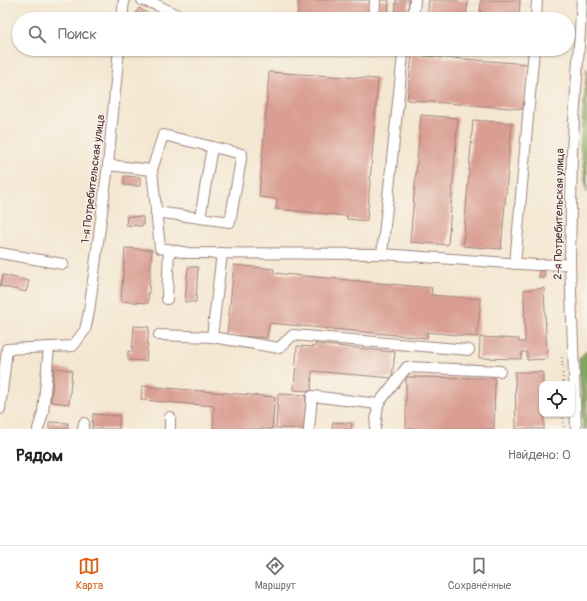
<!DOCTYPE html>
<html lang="ru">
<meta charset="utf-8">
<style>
body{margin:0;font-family:Pangolin,sans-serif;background:#f2f2f2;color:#202124}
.controls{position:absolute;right:12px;bottom:12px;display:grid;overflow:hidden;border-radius:8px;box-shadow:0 1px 3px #0004}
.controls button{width:36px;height:36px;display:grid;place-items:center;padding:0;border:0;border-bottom:1px solid #e0e0e0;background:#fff;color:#202124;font:20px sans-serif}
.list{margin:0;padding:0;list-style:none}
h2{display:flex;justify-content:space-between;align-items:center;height:52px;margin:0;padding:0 16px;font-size:17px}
h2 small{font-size:13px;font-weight:400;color:#757577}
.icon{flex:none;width:22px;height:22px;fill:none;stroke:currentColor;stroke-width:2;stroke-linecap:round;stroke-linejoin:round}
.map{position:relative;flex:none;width:587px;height:429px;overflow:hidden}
.search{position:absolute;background:#fff;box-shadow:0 1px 3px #0004;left:12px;right:12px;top:12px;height:44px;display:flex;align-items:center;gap:10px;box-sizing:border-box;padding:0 14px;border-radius:22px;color:#757577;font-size:15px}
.sheet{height:116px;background:#fff}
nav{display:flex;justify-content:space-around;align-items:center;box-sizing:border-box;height:56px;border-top:1px solid #e0e0e0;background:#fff;font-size:11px;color:#757577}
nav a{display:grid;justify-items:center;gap:2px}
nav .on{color:#ea580c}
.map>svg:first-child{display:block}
</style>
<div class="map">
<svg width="587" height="429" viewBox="0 0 587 429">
<rect width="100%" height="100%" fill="#f7f3e8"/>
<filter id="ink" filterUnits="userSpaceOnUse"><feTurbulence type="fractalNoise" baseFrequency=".025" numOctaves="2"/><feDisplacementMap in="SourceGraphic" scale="8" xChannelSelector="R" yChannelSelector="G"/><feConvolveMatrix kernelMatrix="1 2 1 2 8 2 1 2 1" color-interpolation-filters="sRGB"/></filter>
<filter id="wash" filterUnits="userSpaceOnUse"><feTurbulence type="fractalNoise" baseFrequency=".012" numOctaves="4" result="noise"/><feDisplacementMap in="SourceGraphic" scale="16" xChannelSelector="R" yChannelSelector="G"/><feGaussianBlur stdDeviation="0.9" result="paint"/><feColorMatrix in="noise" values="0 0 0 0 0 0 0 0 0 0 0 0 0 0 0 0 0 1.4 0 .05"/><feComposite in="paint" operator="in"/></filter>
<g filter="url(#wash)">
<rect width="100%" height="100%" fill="#f4e7d1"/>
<g fill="#81a85e" stroke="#666444">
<path d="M587 68V193L580 146Z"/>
<path d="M587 350V429H583L579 359Z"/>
</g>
<g id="blocks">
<g fill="#d99d91">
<path d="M299 0H371L370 19H297Z"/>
<path d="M379 0H389L388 19H377Z"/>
<path d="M396 0H409L408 19H395Z"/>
<path d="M429 0H468L466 19H427Z"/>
<path d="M481 0H520L519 19H480Z"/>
<path d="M139 8 147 13 143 18 136 13Z"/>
<path d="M491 49H517L516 52 491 50Z"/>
<path d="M412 55 528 64 523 109 407 100Z"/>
<path d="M269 72 378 79 367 221 347 219V216L276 209 277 199 259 197Z"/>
<path d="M421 115 458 118 448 245 410 242Z"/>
<path d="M473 120 512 123 501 249 463 246Z"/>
<path d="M124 176 140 177V186L124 185Z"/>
<path d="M127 216 143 217V226L126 225Z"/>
<path d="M125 248 152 250 148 303 121 301Z"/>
<path d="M234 265 274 269 273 273 432 288 431 295 481 299 477 337 427 332V338L269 323 267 338 227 335Z"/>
<path d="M188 267H198L196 302H185Z"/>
<path d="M544 269 545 278H539V270Z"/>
<path d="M3 275 29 281 26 292 0 286Z"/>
<path d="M544 288 547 359 527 360V352H522L521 359 479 358 480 337 519 339V342H525L524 290Z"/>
<path d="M134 326 149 327 146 361 128 360V351L132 352Z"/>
<path d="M315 344 395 352 392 378 312 371 311 391 294 390 297 346 315 347Z"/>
<path d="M54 368 72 370 69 404 51 402Z"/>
<path d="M515 372H543L542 414H544V429H516Z"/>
<path d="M406 377 495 378 494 429H406Z"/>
<path d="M142 386 275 397 272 429H213L214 406 141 400Z"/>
<path d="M278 394 306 395 304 429 276 428Z"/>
<path d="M93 414 120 416 119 429H92Z"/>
<path d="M49 422 68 423V429H49Z"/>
<path d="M333 422 352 423 351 429H332Z"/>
</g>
</g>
</g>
<g filter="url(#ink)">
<use href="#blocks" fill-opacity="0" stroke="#9f837e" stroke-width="1"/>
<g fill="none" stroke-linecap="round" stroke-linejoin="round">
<g stroke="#9f837e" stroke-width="12">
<g id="minor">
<path d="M142 0 157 5 185 19"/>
<path d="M122 19 124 0"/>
<path d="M374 19 375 0"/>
<path d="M413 19 415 0"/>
<path d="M536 19 537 0"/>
<path d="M368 49H372"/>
<path d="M108 165 152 170 160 248 188 253 382 254 536 265 570 264"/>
<path d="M152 170 163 135 242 154 230 222 156 212"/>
<path d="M200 218 212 147"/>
<path d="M0 253 63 264"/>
<path d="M382 254 403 55 405 49"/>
<path d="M515 264 534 49"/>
<path d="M167 299 169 249"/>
<path d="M159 335 212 337 279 348 293 335 469 350"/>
<path d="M212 337 222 253"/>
<path d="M0 409 7 349 73 346 85 330 89 312 108 165 119 49"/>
<path d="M170 417V429"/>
<path d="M38 429 43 413 49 347"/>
<path d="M83 429 84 423"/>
<path d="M309 429 312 396 378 404"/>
<path d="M375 429 378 404 407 367 500 371"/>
<path d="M576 429 570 264 572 151 582 0"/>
</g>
</g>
<g stroke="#9f837e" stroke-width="2" stroke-dasharray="1 3" stroke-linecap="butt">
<path d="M560 191 561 151"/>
<path d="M562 357 563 384"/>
<path d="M563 414 564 429"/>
</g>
<use href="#minor" stroke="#fff" stroke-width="10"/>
</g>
</g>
<g text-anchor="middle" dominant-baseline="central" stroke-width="3" stroke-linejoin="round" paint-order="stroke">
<g font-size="11" fill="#4a1f2b" stroke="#f7f3e8">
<text transform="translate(93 179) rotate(-83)">1-я Потребительская улица</text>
<text transform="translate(559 214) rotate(-89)">2-я Потребительская улица</text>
</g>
</g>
</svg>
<div class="controls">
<button><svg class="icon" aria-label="locate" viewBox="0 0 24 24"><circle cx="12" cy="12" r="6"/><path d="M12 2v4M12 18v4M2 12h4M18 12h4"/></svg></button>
</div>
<div class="search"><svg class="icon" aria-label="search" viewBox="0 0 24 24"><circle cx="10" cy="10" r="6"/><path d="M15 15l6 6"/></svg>Поиск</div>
</div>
<section class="sheet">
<h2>Рядом<small>Найдено: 0</small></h2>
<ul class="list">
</ul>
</section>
<nav>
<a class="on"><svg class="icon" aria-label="map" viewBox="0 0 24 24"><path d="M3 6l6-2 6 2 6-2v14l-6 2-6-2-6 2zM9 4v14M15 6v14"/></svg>Карта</a>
<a><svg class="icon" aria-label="directions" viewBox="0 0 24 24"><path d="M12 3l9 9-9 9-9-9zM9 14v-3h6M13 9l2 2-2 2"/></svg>Маршрут</a>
<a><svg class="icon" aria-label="saved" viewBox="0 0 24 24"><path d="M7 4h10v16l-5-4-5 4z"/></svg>Сохранённые</a>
</nav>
